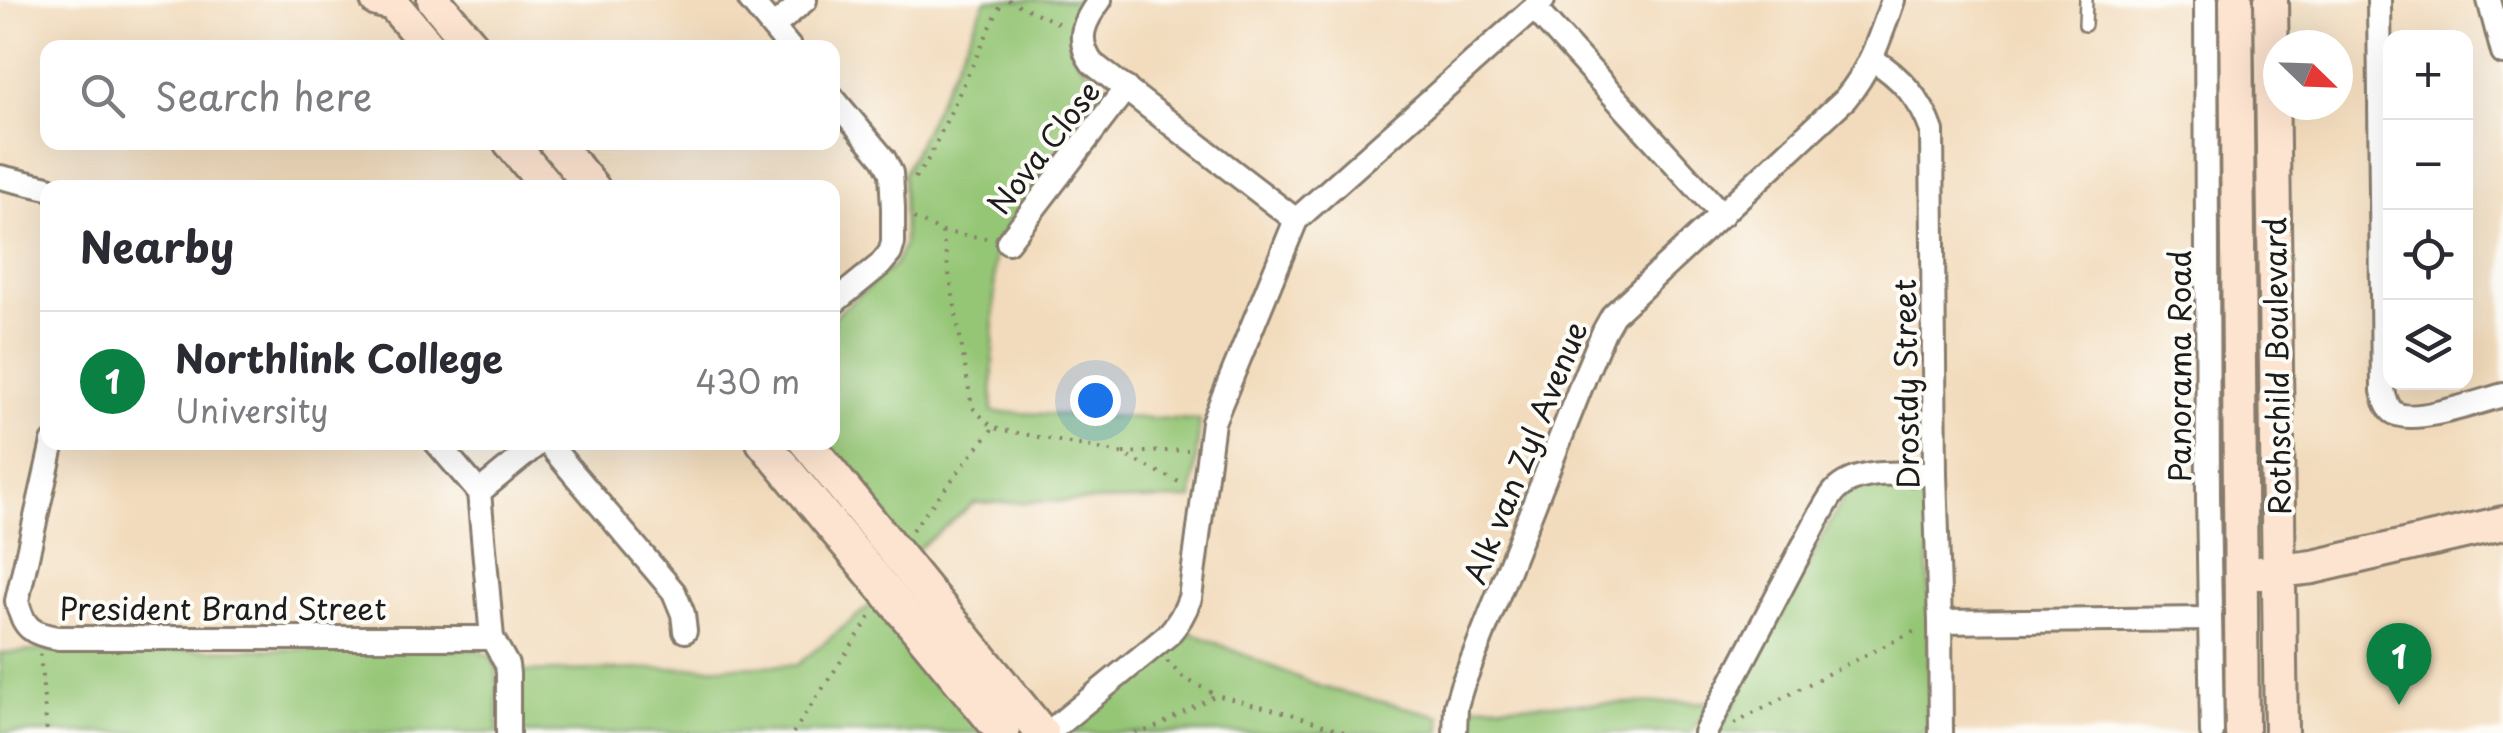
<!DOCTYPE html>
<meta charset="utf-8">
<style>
body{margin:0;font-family:"Playpen Sans",sans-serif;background:#f7f7f7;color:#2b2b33}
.controls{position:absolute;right:30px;top:30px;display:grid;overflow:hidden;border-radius:20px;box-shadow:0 10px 40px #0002}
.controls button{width:90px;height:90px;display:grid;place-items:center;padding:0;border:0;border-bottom:2px solid #e1e1e2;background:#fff;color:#2b2b33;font:50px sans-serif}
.compass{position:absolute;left:2263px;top:30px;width:90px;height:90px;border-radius:50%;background:#fff;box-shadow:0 10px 40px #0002;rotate:113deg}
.you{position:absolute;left:1095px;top:400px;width:35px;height:35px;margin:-25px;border:8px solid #fff;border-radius:50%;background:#1a73e8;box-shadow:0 0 0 15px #1a73e833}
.badge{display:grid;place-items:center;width:65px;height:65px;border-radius:50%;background:#0b8043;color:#fff;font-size:32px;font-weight:700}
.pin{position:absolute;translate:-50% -82px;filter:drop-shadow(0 2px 5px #0008)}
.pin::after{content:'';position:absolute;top:52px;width:35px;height:30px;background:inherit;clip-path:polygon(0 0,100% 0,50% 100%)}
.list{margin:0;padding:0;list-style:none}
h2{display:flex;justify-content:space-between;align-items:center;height:130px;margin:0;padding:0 40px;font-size:42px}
h2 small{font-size:32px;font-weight:400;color:#7c7c81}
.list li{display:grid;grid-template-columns:65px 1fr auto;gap:30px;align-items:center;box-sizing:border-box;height:140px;padding:0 40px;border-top:2px solid #e1e1e2}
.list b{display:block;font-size:38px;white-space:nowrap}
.list p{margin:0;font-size:32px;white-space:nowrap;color:#7c7c81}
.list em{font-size:32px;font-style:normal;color:#7c7c81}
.icon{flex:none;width:55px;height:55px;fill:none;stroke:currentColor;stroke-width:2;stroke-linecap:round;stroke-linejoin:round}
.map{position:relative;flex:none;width:2503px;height:733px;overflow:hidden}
.search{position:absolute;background:#fff;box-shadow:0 10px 40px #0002;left:40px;top:40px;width:800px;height:110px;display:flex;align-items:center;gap:25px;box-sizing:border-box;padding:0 35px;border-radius:20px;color:#7c7c81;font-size:38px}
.panel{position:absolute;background:#fff;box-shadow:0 10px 40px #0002;left:40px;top:180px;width:800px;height:270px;border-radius:20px}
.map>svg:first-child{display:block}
</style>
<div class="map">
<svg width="2503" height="733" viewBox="0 0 2503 733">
<rect width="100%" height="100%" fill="#fdfcf7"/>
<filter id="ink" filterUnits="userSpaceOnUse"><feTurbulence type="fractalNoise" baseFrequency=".01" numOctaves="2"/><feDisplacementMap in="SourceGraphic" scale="20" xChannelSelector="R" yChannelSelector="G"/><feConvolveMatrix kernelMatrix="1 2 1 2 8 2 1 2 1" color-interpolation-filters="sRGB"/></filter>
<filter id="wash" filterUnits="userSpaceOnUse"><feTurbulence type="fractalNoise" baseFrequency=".0048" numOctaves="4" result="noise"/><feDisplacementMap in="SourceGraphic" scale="40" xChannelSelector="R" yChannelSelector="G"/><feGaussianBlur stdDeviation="2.25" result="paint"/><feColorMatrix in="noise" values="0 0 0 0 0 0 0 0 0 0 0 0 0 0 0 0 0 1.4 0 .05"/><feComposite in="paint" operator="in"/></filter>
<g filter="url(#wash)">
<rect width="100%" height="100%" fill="#f2dbbc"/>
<g fill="#95c676" stroke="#587149" stroke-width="2.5">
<path d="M986 0H1087C1054 42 1074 61 1109 90L1108 97 998 243 995 253 992 412 1200 420 1192 499 974 503 912 554 820 443 832 442 833 317 895 265 904 244 903 175Z"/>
<path d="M1865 486C1888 486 1918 479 1928 503L1930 733H1718L1843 499 1847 493Z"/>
<path d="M883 595 992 733H520L521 672 797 665Z"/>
<path d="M1190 632 1321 687 1441 716V733H1073L1078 723Z"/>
<path d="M475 649 491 657 497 669 498 733H0V653L51 650Z"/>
<path d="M1711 702 1691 733H1469V705Z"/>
</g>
</g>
<g filter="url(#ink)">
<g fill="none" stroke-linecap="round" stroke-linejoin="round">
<g stroke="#877c6c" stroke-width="16">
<path id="lane" d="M2085 25 2086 0"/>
</g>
<g stroke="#877c6c" stroke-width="28">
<g id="street">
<path d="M750 0 790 48"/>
<path d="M1100 0C1084 21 1075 39 1092 63L1296 220"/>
<path d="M2206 0 2208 497 2212 733"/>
<path d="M2379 0 2383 391C2385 399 2387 407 2393 412 2411 426 2481 401 2503 395"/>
<path d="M2489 0 2503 53"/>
<path d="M1534 8 1722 215"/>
<path d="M773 27 805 0"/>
<path d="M1872 59C1901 77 1921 99 1932 131L1935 474 1940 622 1941 733"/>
<path d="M832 97 884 159 891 173 893 208V243L890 253 880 265 832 304"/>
<path d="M0 177 48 188"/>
<path d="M1008 242 1126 88"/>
<path d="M53 442 17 601C23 628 32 634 58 638H492"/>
<path d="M436 442 479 492"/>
<path d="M547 442 674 592 683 614 685 631"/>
<path d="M479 492 492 638 507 665 508 674V733"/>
<path d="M479 492 540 442"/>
<path d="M1940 622 2210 619"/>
<path d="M1048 733 1168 635C1179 623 1185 612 1190 598L1213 422 1296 220 1543 0"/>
<path d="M1455 733 1456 706 1462 686 1587 371 1604 331 1613 315 1845 99C1870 70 1880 37 1893 0"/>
<path d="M1705 733 1818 518C1823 510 1828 499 1835 491 1858 467 1904 475 1935 474"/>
</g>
</g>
<g stroke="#877c6c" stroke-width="38">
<g id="secondary">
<path d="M377 0 393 4 430 48"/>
<path d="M434 0 474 48"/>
<path d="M2236 0 2242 733"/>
<path d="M2271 0 2281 733"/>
<path d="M510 142 548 188"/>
<path d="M555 142 593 188"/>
<path d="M763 442 1003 733"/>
<path d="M806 442 1042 733"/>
<path d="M2260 573 2313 567 2503 523"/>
</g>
</g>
<g stroke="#877c6c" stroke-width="4" stroke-dasharray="2.5 8" stroke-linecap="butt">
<path d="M1008 0 1064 26"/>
<path d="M915 178 929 158 1003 0"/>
<path d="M914 218 942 232 972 407 993 428 1120 453 1185 485"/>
<path d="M942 232 987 238"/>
<path d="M1123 453 1188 450"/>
<path d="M912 530 993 428"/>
<path d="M40 654 47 733"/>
<path d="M1167 661 1182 677 1216 695"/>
<path d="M1734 724 1835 670 1917 630"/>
<path d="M687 733H689"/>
<path d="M793 733 873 613"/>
<path d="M1135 733 1152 729 1216 695 1291 714 1347 733"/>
</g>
<use href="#lane" stroke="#fff" stroke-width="11"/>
<use href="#street" stroke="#fff" stroke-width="22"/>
<use href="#secondary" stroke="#fde4d0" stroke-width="32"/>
</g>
</g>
<g text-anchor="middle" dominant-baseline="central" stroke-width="8" stroke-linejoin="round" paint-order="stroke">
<g font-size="30" fill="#1c1c1c" stroke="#fdfcf7">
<text transform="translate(1043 147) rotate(-52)">Nova Close</text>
<text transform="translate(2178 366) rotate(-90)">Panorama Road</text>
<text transform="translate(2276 366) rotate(-91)">Rothschild Boulevard</text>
<text transform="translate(1905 384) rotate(-91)">Drostdy Street</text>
<text transform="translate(1524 452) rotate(-68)">Alk van Zyl Avenue</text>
<text x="223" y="607">President Brand Street</text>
</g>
</g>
</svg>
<div class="controls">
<button>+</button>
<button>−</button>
<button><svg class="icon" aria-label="locate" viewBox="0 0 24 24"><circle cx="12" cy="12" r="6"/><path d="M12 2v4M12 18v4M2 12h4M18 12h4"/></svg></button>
<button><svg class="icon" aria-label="layers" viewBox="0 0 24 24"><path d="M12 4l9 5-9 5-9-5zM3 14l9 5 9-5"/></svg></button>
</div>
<svg class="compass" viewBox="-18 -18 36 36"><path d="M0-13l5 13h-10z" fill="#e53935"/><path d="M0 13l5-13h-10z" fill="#7c7c81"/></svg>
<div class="you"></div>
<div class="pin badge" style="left:2399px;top:705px">1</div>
<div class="search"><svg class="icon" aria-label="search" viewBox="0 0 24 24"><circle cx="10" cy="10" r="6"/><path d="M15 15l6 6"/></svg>Search here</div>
<section class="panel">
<h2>Nearby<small></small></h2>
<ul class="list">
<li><span class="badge">1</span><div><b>Northlink College</b><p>University</p></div><em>430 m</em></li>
</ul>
</section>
</div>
